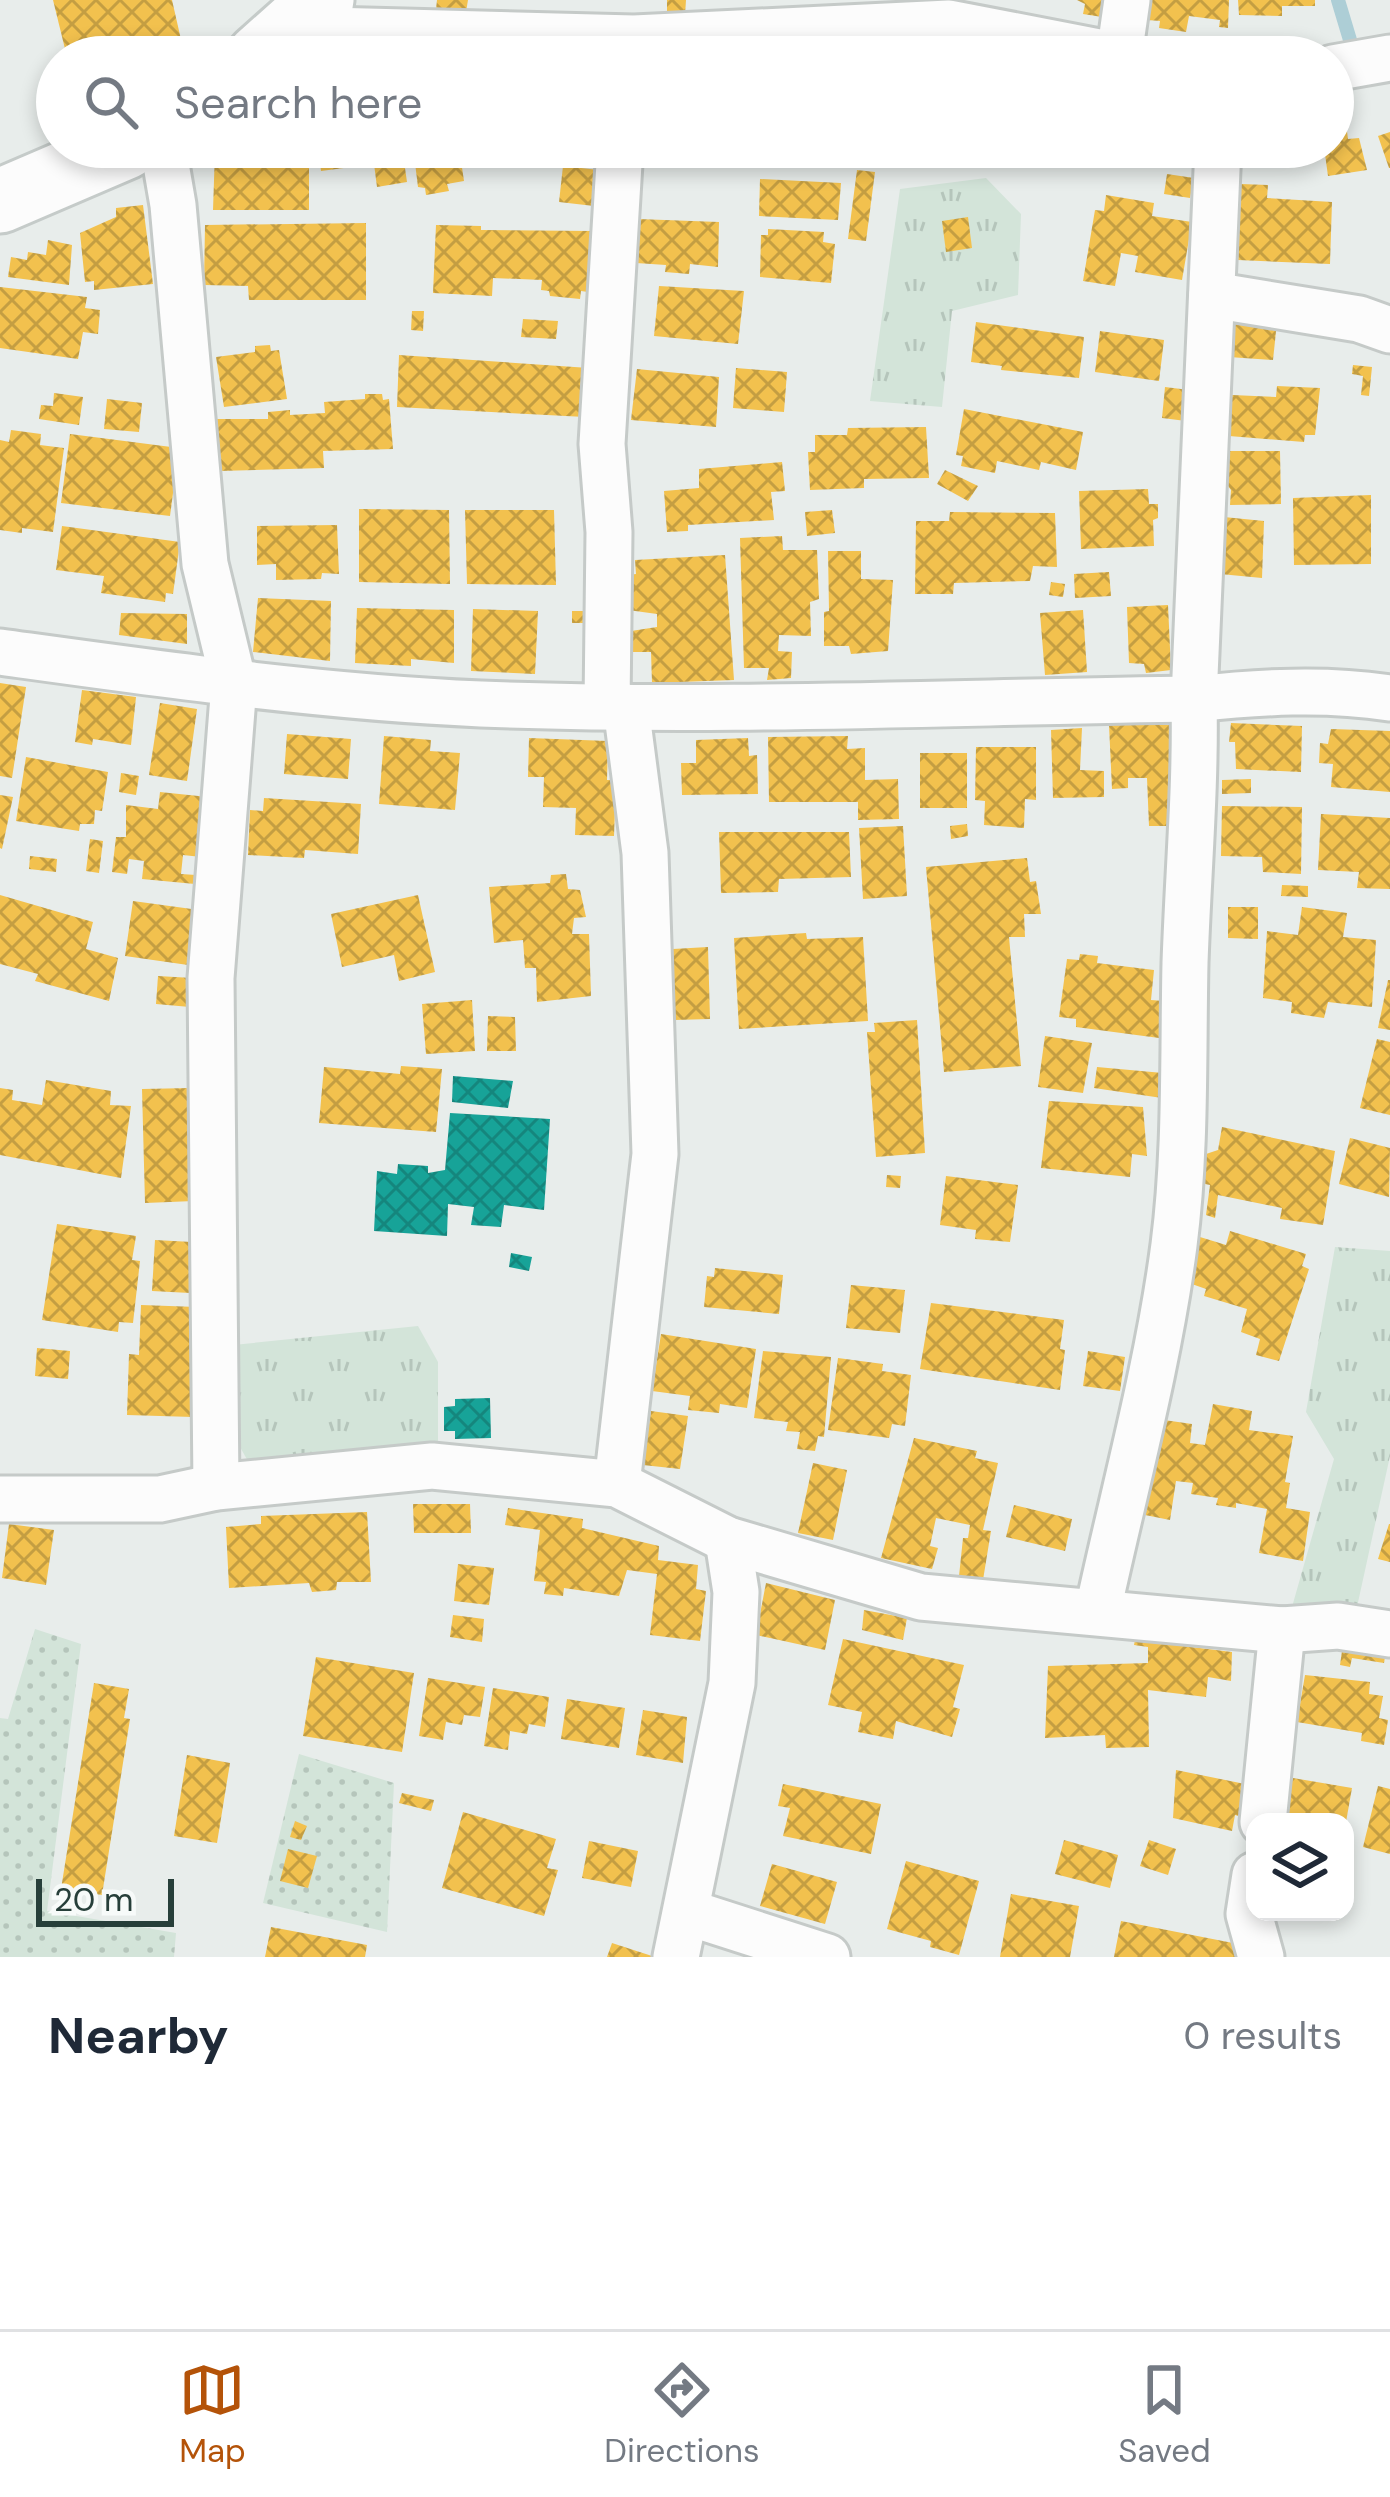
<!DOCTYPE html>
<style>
body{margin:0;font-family:"DM Sans",sans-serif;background:#f6f6f7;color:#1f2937}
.controls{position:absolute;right:36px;bottom:36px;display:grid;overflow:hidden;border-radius:24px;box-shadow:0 6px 18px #0003}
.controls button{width:108px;height:108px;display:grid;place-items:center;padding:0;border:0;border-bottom:3px solid #e0e1e3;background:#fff;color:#1f2937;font:60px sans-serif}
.scale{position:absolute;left:36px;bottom:30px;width:138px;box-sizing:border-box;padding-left:12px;border:6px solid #273f3a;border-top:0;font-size:33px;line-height:42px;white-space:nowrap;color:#273f3a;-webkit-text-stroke:9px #f7faf9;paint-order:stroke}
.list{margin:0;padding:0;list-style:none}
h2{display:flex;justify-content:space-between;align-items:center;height:156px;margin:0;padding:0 48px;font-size:51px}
h2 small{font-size:39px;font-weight:400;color:#747a83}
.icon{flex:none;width:66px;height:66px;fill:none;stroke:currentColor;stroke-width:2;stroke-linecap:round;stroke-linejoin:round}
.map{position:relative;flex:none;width:1390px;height:1957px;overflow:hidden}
.search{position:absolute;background:#fff;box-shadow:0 6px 18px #0003;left:36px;right:36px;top:36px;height:132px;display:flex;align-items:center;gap:30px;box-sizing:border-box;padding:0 42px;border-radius:66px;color:#747a83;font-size:45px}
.sheet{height:372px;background:#fff}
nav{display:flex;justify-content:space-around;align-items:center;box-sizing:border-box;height:168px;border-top:3px solid #e0e1e3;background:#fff;font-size:33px;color:#747a83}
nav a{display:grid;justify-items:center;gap:6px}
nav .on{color:#b45309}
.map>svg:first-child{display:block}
</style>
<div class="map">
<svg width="1390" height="1957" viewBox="0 0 1390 1957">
<defs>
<pattern id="grass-tufts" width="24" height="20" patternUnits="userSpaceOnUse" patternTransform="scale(3)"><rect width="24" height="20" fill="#d3e4d9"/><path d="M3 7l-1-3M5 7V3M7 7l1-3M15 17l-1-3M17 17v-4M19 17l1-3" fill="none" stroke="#b5c5bb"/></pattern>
<pattern id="park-dots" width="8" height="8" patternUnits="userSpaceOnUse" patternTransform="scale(3)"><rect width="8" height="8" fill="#d3e4d9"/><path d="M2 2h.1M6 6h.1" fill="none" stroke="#b5c5bb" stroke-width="1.8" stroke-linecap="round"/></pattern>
<pattern id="homes-cross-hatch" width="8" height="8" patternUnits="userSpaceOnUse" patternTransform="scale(3)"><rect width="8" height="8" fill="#f2c14e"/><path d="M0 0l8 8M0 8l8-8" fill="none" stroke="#c49e42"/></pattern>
<pattern id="public-cross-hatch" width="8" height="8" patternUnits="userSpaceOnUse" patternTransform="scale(3)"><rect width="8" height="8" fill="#17a398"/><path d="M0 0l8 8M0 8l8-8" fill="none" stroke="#15867d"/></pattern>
</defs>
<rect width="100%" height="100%" fill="#e8edeb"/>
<g fill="url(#grass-tufts)">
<path d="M986 178 1021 214 1018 295 952 311 942 407 870 401 900 189Z"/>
<path d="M1335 1247 1390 1251V1456L1357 1607 1290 1614 1334 1459 1306 1412Z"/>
<path d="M418 1326 438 1362V1448L249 1463 231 1431 233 1345Z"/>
</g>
<g fill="url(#park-dots)">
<path d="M35 1629 81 1644 47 1911 176 1933 174 1957H0V1718L8 1719Z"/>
<path d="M299 1754 394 1783 387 1932 263 1903Z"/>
</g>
<g fill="url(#homes-cross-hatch)">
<path d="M53 0H172L182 44 129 57H67Z"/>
<path d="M437 0H468L466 12 436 9Z"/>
<path d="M667 0H686L685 15 667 14Z"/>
<path d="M1077 0H1104L1102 17 1083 14 1085 4Z"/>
<path d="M1150 0H1229L1228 28 1219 27 1220 20 1189 16 1186 32 1159 28 1160 21 1147 20Z"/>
<path d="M1238 0H1315V6H1282V16L1239 15Z"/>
<path d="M888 47 930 55 929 57H886Z"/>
<path d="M1342 94 1348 139 1359 138 1367 170 1328 176 1324 147H1333V95Z"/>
<path d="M1390 132V168H1389L1378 136Z"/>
<path d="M318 147H402L407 182 377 187 374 164 321 171Z"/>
<path d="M413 147H459L464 181 447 184 449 191 426 195 425 188 418 187Z"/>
<path d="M492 147H524V150L493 153Z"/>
<path d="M647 147H742V162L646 160Z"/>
<path d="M989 147H1029L1028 156Z"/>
<path d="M1049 147H1085L1082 165 1047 160Z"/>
<path d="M1115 147H1194L1191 163Z"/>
<path d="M1260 147H1312V149L1261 158Z"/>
<path d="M215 151H271V159H309V210H213Z"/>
<path d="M563 166 599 170 594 206 559 202Z"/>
<path d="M857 170 875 172 866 241 848 239Z"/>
<path d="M1167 174 1194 178 1190 198 1164 194Z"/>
<path d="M760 179 841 183 838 220 759 216Z"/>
<path d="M1241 184 1268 185 1267 198 1332 202 1330 264 1238 260Z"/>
<path d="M1106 195 1154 203 1152 216 1192 222 1182 280 1135 272 1138 256 1121 253 1115 286 1083 281 1095 210 1104 211Z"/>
<path d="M143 205 153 284 94 290V281L85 282 80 233 116 217V208Z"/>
<path d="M968 217 972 248 946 252 942 221Z"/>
<path d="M638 219 719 222 718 267 690 264 689 274 665 272 666 265 636 263Z"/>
<path d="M366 223V300H249L248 286 204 285 205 225Z"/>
<path d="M436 225 481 226V230L592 231 588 292 581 291 580 299 550 296 549 291 541 290 542 280 493 278 492 296 433 293Z"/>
<path d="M768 229 824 232 823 242 835 244 831 283 760 277 761 235H768Z"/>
<path d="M48 240 72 245 69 285 8 277 11 257 27 260 28 252 46 255Z"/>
<path d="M659 286 744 291 738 344 654 336Z"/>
<path d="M0 287 87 297 85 308 100 310 98 334 83 332 78 359 0 348Z"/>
<path d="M412 311H424L423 331 411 330Z"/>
<path d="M523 319 558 321 556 339 521 337Z"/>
<path d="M1231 320 1277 322 1273 360 1229 357Z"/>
<path d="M976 322 1084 337 1079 378 1001 370 1002 366 971 362Z"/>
<path d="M1100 331 1164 340 1159 381 1095 372Z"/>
<path d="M270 345 271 351 279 350 287 399 224 407 216 357 255 352V346Z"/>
<path d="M399 355 589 368 585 417 397 407Z"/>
<path d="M1353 365 1372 367 1369 396 1361 395 1363 376 1352 374Z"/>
<path d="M736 368 787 372 784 412 733 408Z"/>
<path d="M637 369 719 377 716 427 631 420Z"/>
<path d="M1277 386 1320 388 1315 435H1305L1304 442 1229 436 1232 395 1276 397Z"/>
<path d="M1165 387 1189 390 1186 421 1162 418Z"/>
<path d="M54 393 83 397 79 425 39 419 41 405 53 406Z"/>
<path d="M365 394H382L383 400 389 399 393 449 323 451 324 468 219 471 217 419H268V412L290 410V415L325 413 324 402 365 399Z"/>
<path d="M107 399 142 403 139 432 104 429Z"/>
<path d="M964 409 1083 432 1076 470 1041 462 1039 470 997 461 995 473 961 466 963 456 956 455Z"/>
<path d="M926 427 929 478 864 479V488L810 490 808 452H815V435H847L848 428Z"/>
<path d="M11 430 41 434 40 445 64 448 53 532 22 528V533L0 530V440L9 442Z"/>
<path d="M70 434 179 448 170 516 61 503Z"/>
<path d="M1228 451H1280L1281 504 1230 505 1231 490 1225 482Z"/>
<path d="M782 462 785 491 771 492 774 520 688 525V531L667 532 664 491 699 488V469Z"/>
<path d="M945 470 978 486 968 501 937 484Z"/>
<path d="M1148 489 1149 504H1158V518L1153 520 1154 546 1081 549 1079 491Z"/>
<path d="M1371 495V564L1294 565 1293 498Z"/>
<path d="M359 509 449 510 450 584 359 582Z"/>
<path d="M465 510H554L556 585 467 584Z"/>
<path d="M832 510 835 533 807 536 805 512Z"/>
<path d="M950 512 1055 513 1057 567 1033 566 1030 581 954 583 953 594H915L916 521H949Z"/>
<path d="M1224 517 1264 521 1262 578 1220 574Z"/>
<path d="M337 525 339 574 322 573 321 579 276 580V564L257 565V526Z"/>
<path d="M62 526 180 542 173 594 166 593 165 602 101 593 104 576 56 570Z"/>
<path d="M782 536 783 550H817L819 599 810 602 811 636 779 635 778 651 792 652 791 678 767 680 769 668H744L740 538Z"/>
<path d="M828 551H861V579L893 580 888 651 851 654 849 646H824V612L829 611Z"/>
<path d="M725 555 734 680 652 683 651 652H632L631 631 657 627V614L628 610 627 575 636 574 635 560Z"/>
<path d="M1109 572 1111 596 1075 598 1074 574Z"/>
<path d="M1051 582 1065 584 1063 597 1049 595Z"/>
<path d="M258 598 331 601 330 661 253 652Z"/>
<path d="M1168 605 1171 670 1146 673 1144 664 1129 663 1127 607Z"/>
<path d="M357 608 454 610V663L411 659V666L355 663Z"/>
<path d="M473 609 538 611 535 674 471 671Z"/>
<path d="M1083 610 1087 672 1045 675 1040 613Z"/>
<rect x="572" y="611" width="13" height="12"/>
<path d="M121 613 187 614V644L119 635Z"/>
<path d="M0 683 26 687 12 778 0 776Z"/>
<path d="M82 690 136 697 131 745 93 739 92 745 75 742Z"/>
<path d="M160 703 197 709 187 781 149 775Z"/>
<path d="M1231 723 1302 726 1301 772 1236 769 1235 742H1229Z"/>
<path d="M1109 725H1174L1178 826H1149L1147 778H1128V788L1112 789Z"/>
<path d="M1082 728 1080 770 1104 771V797L1053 798 1051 730Z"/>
<path d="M1331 729 1390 731V792L1331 787 1333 764 1319 763 1320 743 1328 744Z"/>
<path d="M287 734 351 739 348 779 284 774Z"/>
<path d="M384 736 431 740 430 751 460 753 455 810 379 804Z"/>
<path d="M848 736 847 749 865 748V780L898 779 899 819 858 820V802H769L768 737Z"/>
<path d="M529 738 608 741 607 780H616L614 836 575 835 576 808 543 807 544 777H528Z"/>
<path d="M748 738 749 756 757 755 758 794 682 795 681 763H696V740Z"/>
<path d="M976 747H1036V800L1025 799 1024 828 984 825 985 801 975 800Z"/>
<rect x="920" y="753" width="47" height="55"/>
<path d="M26 757 108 772 102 811 95 810 94 824H80L79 831 16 821Z"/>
<path d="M121 773 139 776 136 795 119 792Z"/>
<path d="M1251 779V793L1222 794V780Z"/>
<path d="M160 792 208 797 201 857 183 855 181 874 196 875 195 884 142 879 144 861 129 859 127 874 112 872 116 837H126V805L158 809Z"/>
<path d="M0 795 13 797 2 849 0 848Z"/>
<path d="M264 798 361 804 358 854 305 850 304 858 248 855 250 810 263 811Z"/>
<path d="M1222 806 1302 807 1301 874 1263 872 1262 857 1221 856Z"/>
<path d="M1321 814 1390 818V889L1357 888 1359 872 1318 870Z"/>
<path d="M967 824 968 836 951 839 950 826Z"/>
<path d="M903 826 907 896 863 899 859 828Z"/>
<path d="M719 832H849L851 877 779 879 778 892 721 893Z"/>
<path d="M90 839 103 841 99 873 86 871Z"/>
<path d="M30 856 57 859 56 872 29 869Z"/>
<path d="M1027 858 1030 882 1036 881 1041 914H1024L1025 937H1009L1021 1066 944 1072 926 867Z"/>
<path d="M566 874 568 889 580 890 586 917 574 918 572 934H589L591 996 537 1002 536 968H525L523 940 494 943 489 887 550 883 551 875Z"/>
<path d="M1282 885 1308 886V897L1281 896Z"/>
<path d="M0 895 93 922 86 949 118 958 109 1001 35 981 38 974 0 964Z"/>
<path d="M418 895 435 972 399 981 394 955 342 967 331 914Z"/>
<path d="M133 901 199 910 195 966 125 956Z"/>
<path d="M1228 907H1258V939L1228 938Z"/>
<path d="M1302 907 1347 913 1343 937 1376 940 1372 1007 1328 1002 1324 1018 1291 1013 1292 1002 1263 998 1267 931 1298 935Z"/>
<path d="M806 933 807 939 863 937 868 1021 739 1029 734 938Z"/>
<path d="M708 947 710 1019 675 1020 673 949Z"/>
<path d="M1080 954 1098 956 1097 963 1154 970 1151 1000 1164 1001 1159 1038 1076 1027V1019L1059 1017 1067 959 1079 960Z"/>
<path d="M158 976 192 978 190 1007 156 1004Z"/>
<path d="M1388 980H1390V1030L1378 1028Z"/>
<path d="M472 1000 475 1051 426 1054 422 1004Z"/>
<path d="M488 1016 515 1017 516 1051H487Z"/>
<path d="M917 1020 925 1153 876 1157 867 1032H875L874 1023Z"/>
<path d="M1045 1036 1092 1043 1083 1093 1038 1087Z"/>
<path d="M1377 1039 1390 1042V1115L1360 1108Z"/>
<path d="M401 1066 442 1069 436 1132 319 1123 324 1067 400 1074Z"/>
<path d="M1097 1067 1163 1073 1162 1098 1094 1088Z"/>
<path d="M46 1080 111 1091 110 1105 131 1106 121 1178 0 1155V1088L13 1090 12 1100 42 1105Z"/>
<path d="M191 1088 194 1201 145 1203 142 1089Z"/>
<path d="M1049 1101 1143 1107 1147 1156 1132 1154 1130 1177 1041 1168Z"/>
<path d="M1222 1127 1335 1151 1323 1225 1280 1219 1282 1208 1218 1195 1215 1218 1206 1215 1210 1185 1200 1183 1206 1154 1218 1150Z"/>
<path d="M1350 1138 1390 1148 1389 1197 1339 1184Z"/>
<path d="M887 1175 901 1176 900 1188 886 1187Z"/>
<path d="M946 1176 1018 1185 1010 1242 975 1239 976 1230 940 1225Z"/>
<path d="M57 1224 136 1236 132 1260 140 1261 133 1323 119 1322 118 1332 42 1320Z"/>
<path d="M1230 1231 1306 1254 1302 1266 1309 1269 1279 1361 1256 1355 1260 1339 1241 1332 1247 1309 1204 1296 1206 1289 1189 1283 1200 1237 1226 1245Z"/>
<path d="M155 1240 192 1242 190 1293 152 1291Z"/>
<path d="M715 1268 783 1275 779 1314 704 1307 707 1276 714 1277Z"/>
<path d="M851 1285 905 1290 900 1333 846 1328Z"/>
<path d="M931 1303 1064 1320 1060 1349 1065 1350 1060 1390 920 1369Z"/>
<path d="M141 1305 197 1307 193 1417 127 1415 129 1354 139 1355Z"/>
<path d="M661 1334 756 1349 747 1408 720 1404 719 1413 688 1410 690 1396 652 1391Z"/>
<path d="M37 1348 70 1351 68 1379 35 1376Z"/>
<path d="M763 1351 831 1357 824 1437 818 1436 815 1451 797 1449 800 1432 786 1431 788 1422 754 1418Z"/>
<path d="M1088 1351 1125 1357 1120 1391 1083 1386Z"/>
<path d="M838 1358 883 1364 882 1371 911 1375 905 1426 892 1424 889 1438 828 1430Z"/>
<path d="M1213 1404 1252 1411 1249 1430 1293 1436 1285 1482 1290 1483 1286 1508 1310 1512 1303 1561 1259 1553 1267 1509 1236 1503V1508L1216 1505 1218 1498 1191 1494 1193 1483 1176 1481 1170 1520 1140 1514 1157 1419 1192 1424 1190 1443 1205 1445Z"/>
<path d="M651 1411 688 1416 680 1469 643 1465Z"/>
<path d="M914 1438 977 1451 975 1458 998 1463 983 1530 991 1531 983 1580 959 1576 963 1538H968L970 1525 936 1518 930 1546 938 1548 932 1569 881 1558Z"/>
<path d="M813 1463 847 1470 833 1540 798 1533Z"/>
<path d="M413 1504H470L471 1533H414Z"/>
<path d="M1014 1505 1072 1519 1065 1551 1006 1537Z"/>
<path d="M508 1508 583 1519 582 1528 659 1546 658 1560 698 1565 696 1589 706 1591 700 1641 650 1635 657 1574 627 1570 619 1596 564 1588 563 1596 544 1594 546 1582 534 1581 540 1530 505 1525Z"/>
<path d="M367 1512 371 1582H337L336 1590 312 1592 309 1583 229 1588 226 1527 261 1524V1516Z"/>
<path d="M9 1524 54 1530 46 1585 2 1578Z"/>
<path d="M1389 1524H1390V1562L1378 1559Z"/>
<path d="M458 1564 494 1568 489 1605 454 1601Z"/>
<path d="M766 1583 835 1600 825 1650 756 1635Z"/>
<path d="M864 1610 907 1618 903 1640 862 1630Z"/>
<path d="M453 1615 484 1619 482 1642 450 1637Z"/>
<path d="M843 1639 964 1665 953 1707 960 1709 952 1737 896 1721 893 1739 858 1732 862 1712 828 1705Z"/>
<path d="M1135 1640 1232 1652 1231 1681 1208 1677 1206 1697 1148 1690 1149 1747 1106 1748 1105 1735 1045 1738 1048 1666 1148 1663V1647L1134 1645Z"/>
<path d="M1342 1651 1385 1657 1384 1663 1352 1658 1350 1667 1340 1665Z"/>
<path d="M316 1657 414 1673 402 1752 303 1736Z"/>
<path d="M1305 1675 1370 1682 1369 1694 1383 1696 1379 1718 1388 1720 1384 1745 1361 1741 1362 1733 1297 1722Z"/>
<path d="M428 1678 485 1687 480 1717 464 1715 462 1725 446 1722 443 1740 419 1736Z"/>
<path d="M94 1683 129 1689 124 1718 130 1719 102 1895 61 1889Z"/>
<path d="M493 1688 549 1697 545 1727 529 1724 527 1734 510 1731 508 1750 484 1746Z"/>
<path d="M567 1699 625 1708 619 1748 561 1739Z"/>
<path d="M643 1710 687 1717 683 1763 636 1755Z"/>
<path d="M187 1755 230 1763 217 1843 174 1836Z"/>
<path d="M1176 1770 1245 1784 1242 1817 1235 1815 1232 1831 1173 1818Z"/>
<path d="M1293 1778 1352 1788 1346 1822H1283Z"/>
<path d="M783 1784 881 1804 871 1854 783 1836 790 1808 778 1806Z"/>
<path d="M1378 1786 1390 1789V1854L1363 1847Z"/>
<path d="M402 1793 434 1800 431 1811 399 1803Z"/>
<path d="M463 1812 556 1839 547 1868 558 1870 544 1916 442 1888Z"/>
<path d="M295 1821 307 1826 301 1840 290 1837Z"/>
<path d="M1064 1840 1118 1855 1110 1888 1055 1874Z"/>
<path d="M1149 1840 1176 1849 1168 1875 1140 1866Z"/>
<path d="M589 1841 638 1851 631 1887 582 1878Z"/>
<path d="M288 1849 317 1856 308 1888 280 1881Z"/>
<path d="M906 1861 979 1881 959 1955 930 1947 931 1941 887 1929Z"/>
<path d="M772 1864 837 1882 825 1924 760 1906Z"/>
<path d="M1011 1894 1079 1906 1070 1957H1000Z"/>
<path d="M1121 1921 1238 1944 1235 1957H1114Z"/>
<path d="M271 1927 367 1945 365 1957H265Z"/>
<path d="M612 1943 652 1956 651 1957H607Z"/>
</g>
<g fill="url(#public-cross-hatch)">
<path d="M453 1076 513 1081 508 1108 452 1102Z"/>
<path d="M450 1113 550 1119 544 1210 504 1205 501 1227 471 1225 474 1207 448 1204 447 1236 374 1231 377 1171 397 1174 398 1164 428 1166V1173L445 1170Z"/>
<path d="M511 1253 532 1257 529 1271 509 1267Z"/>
<path d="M490 1398 491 1438 455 1439V1431H444V1407L455 1406V1399Z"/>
</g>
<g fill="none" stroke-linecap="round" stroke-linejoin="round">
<path stroke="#adced6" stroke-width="14" d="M1338 0 1350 40"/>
<g stroke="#c5cac8" stroke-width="51">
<g id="street">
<path d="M290 29 634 38 949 23 1125 57"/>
<path d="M1119 56 1127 0"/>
<path d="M1333 68 1390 58"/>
<path d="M163 147 173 205 205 564 234 684 211 978 216 1487"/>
<path d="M1212 295 1359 319 1390 330"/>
<path d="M0 652C160 674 320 697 481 704 718 713 956 702 1194 699 1260 692 1324 688 1390 698"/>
<path d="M607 706 609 532 602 444 620 147"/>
<path d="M617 1484 655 1154 645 853 626 707"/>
<path d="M0 1499H160L216 1487 432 1466 617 1484 728 1540 921 1597 1282 1630 1338 1626 1390 1634"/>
<path d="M1098 1610C1124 1490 1158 1367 1174 1245 1186 1151 1183 1057 1185 963 1188 874 1196 787 1194 699L1218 147"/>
<path d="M1263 1822 1282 1630"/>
<path d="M1255 1875 1249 1914 1261 1957"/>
<path d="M687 1912 827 1957"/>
<path d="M676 1957 732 1683 736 1592 728 1540"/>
</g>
</g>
<g stroke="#c5cbc9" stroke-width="69">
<g id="secondary">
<path d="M258 57 322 0"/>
<path d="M0 201 126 147"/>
</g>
</g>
<use href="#street" stroke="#fcfcfc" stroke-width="45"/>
<use href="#secondary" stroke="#fcfcfc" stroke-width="63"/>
</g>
</svg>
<div class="controls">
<button><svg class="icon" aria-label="layers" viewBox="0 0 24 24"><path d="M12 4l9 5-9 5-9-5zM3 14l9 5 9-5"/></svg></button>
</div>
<div class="scale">20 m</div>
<div class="search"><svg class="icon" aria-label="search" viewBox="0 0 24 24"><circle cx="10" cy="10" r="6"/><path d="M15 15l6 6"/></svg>Search here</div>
</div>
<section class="sheet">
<h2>Nearby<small>0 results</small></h2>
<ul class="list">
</ul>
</section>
<nav>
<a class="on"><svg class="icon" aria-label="map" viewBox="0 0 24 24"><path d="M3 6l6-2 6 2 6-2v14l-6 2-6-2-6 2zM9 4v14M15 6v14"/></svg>Map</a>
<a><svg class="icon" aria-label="directions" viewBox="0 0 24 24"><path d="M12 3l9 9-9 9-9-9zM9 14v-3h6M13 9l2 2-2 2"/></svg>Directions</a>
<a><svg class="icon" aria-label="saved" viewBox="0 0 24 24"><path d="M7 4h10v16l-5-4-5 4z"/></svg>Saved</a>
</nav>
